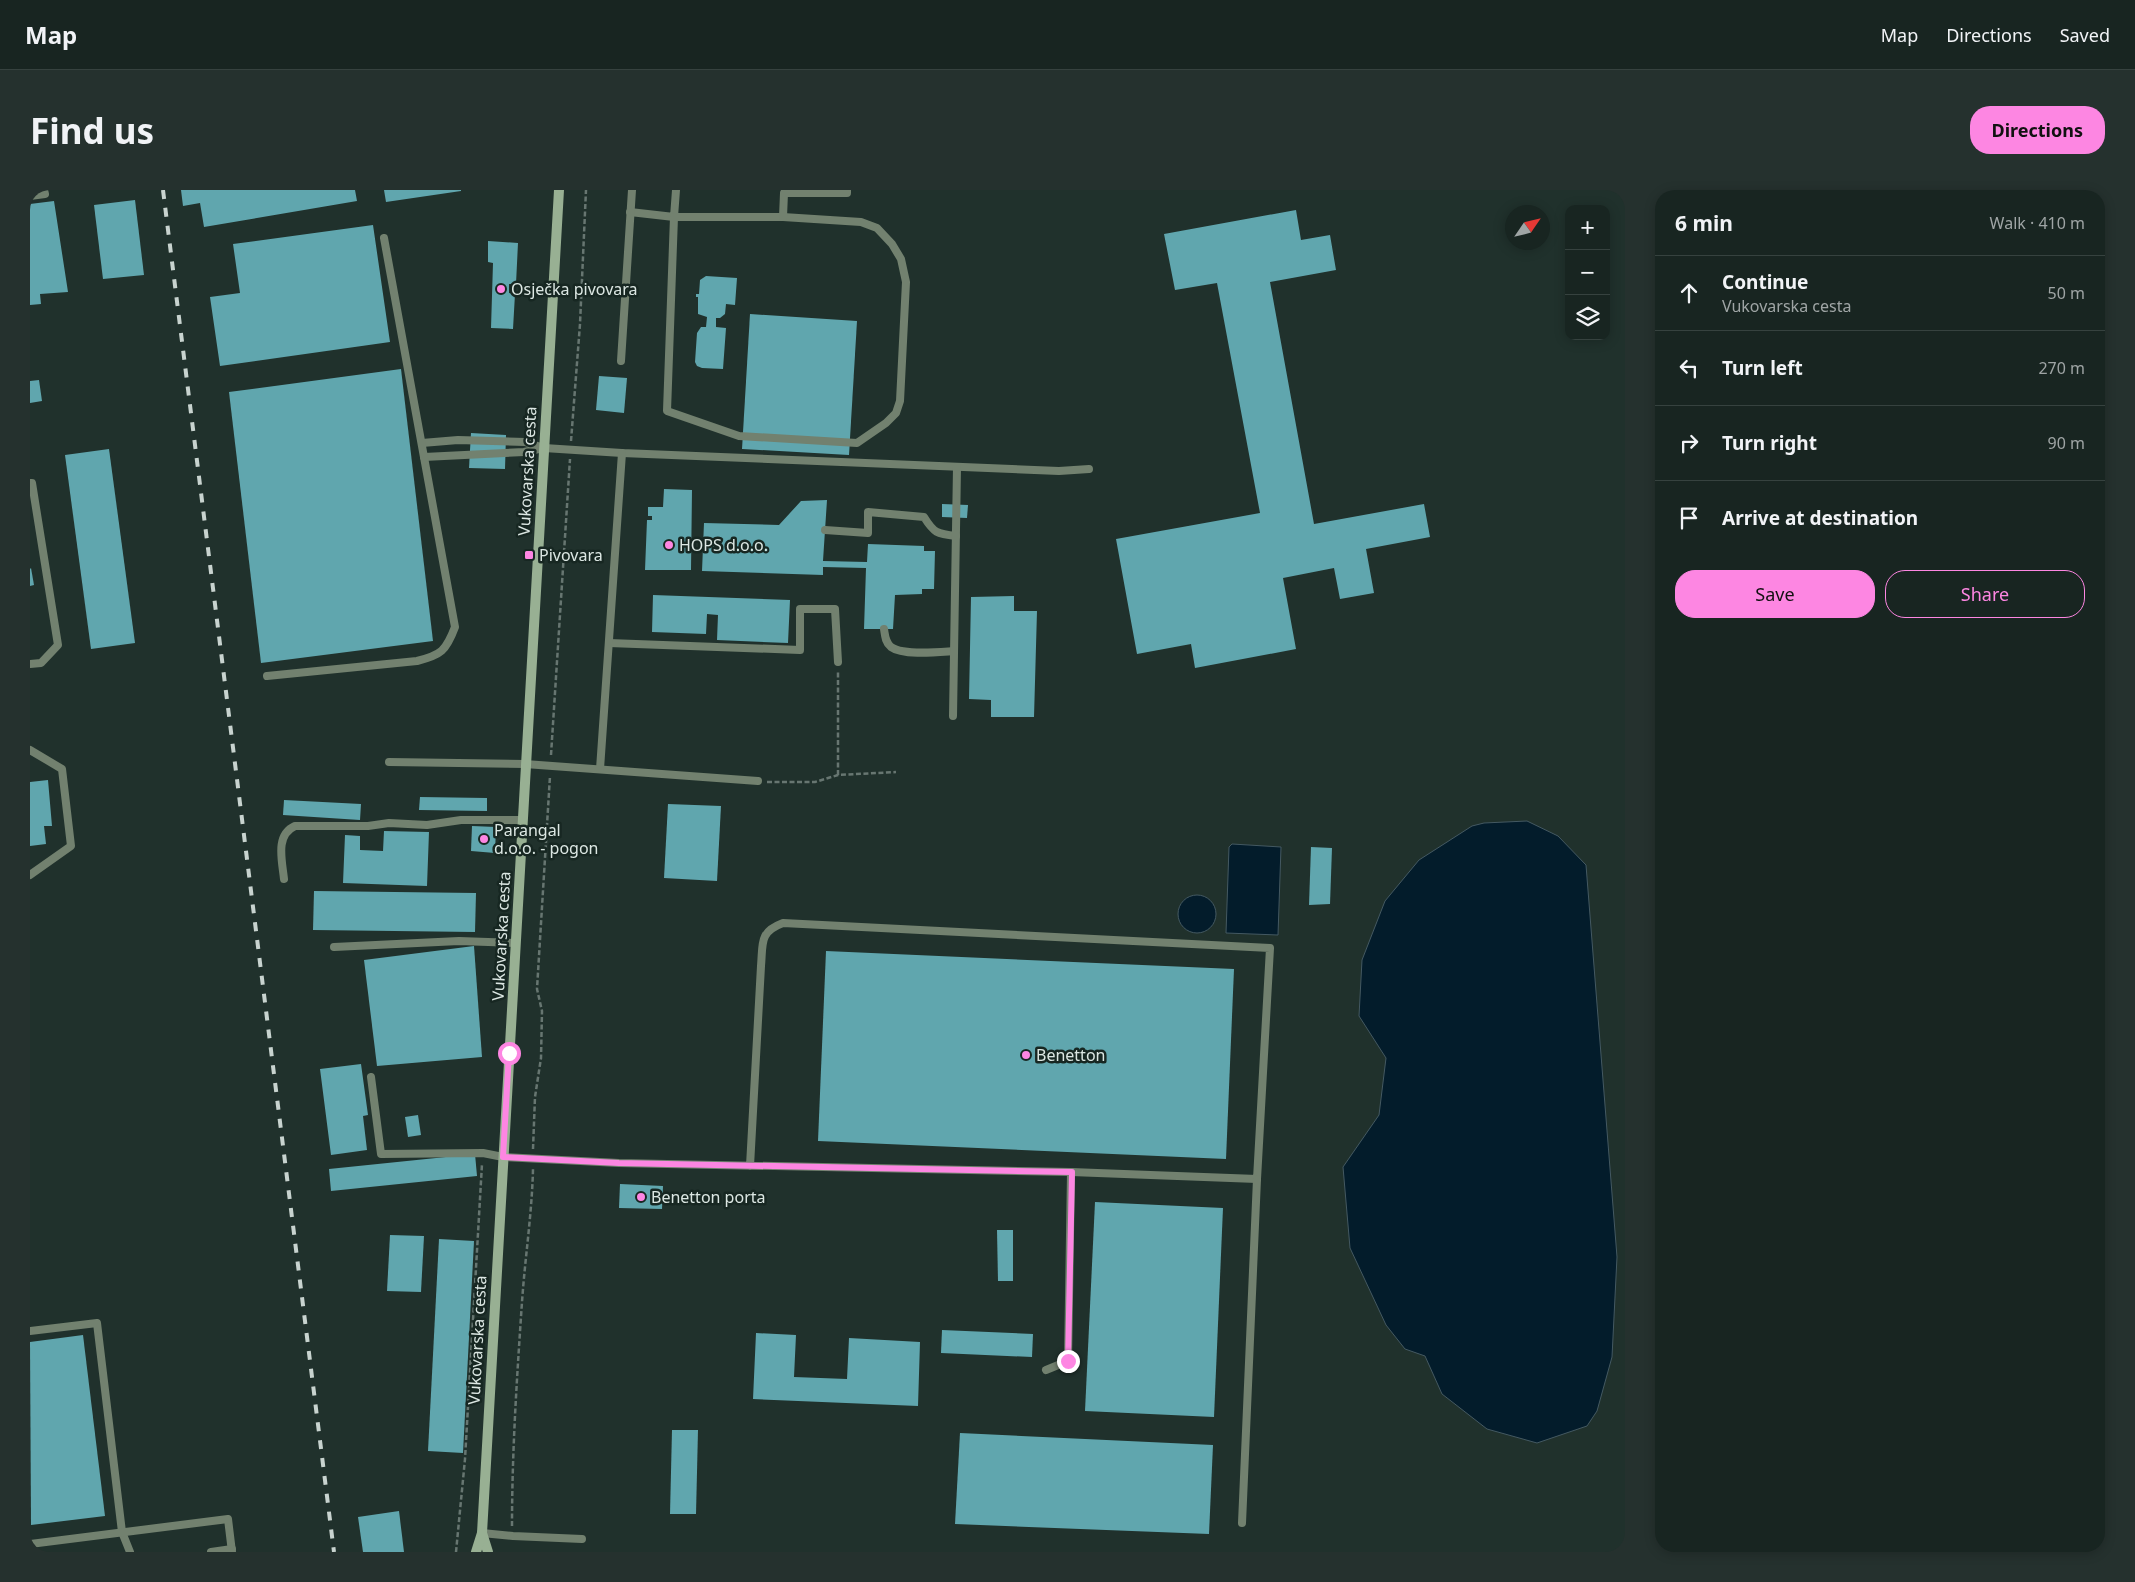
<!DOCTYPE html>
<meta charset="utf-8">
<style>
body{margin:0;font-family:"Noto Sans",sans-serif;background:#25312e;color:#f1f3f6}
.controls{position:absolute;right:15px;top:15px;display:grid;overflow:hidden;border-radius:10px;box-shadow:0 2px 12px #0003}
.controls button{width:45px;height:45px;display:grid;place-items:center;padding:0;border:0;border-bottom:1px solid #36423f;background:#182521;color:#f1f3f6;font:25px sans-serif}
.compass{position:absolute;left:1475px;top:15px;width:45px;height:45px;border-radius:50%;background:#182521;box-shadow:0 2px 12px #0003;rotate:55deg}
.stop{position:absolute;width:15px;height:15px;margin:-11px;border:4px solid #fd86e2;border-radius:50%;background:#fff}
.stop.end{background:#fd86e2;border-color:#fff;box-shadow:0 1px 5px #0008}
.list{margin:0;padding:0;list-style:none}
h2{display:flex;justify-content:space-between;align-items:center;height:65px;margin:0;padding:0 20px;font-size:21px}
h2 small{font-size:16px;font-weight:400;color:#9fa5a5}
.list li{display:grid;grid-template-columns:32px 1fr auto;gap:15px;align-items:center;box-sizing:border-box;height:75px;padding:0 20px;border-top:1px solid #36423f}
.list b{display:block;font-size:19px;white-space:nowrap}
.list p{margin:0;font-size:16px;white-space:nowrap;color:#9fa5a5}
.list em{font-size:16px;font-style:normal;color:#9fa5a5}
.actions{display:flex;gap:10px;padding:15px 20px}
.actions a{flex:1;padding:11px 0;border:1px solid #fd86e2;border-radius:20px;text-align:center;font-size:18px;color:#fd86e2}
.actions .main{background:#fd86e2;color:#111}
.icon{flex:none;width:28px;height:28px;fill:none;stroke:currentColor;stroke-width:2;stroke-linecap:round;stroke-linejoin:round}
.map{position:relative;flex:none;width:1595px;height:1362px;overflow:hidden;border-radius:20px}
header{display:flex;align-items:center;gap:30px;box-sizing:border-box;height:70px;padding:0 25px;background:#182521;border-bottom:1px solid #36423f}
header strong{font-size:24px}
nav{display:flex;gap:28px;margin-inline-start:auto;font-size:18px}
.intro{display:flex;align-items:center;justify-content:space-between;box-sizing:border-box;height:120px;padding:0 30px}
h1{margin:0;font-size:35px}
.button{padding:12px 22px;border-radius:20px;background:#fd86e2;color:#111;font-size:18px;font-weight:700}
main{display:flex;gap:30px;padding:0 30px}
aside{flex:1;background:#182521;border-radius:20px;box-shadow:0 2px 12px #0003}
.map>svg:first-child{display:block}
</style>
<header>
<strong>Map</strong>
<nav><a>Map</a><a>Directions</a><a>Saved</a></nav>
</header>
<div class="intro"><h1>Find us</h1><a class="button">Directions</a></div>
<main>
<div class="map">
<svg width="1595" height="1362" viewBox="0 0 1595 1362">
<rect width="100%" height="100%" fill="#20312c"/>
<g fill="#031c2b" stroke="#445962">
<path d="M1497 631 1528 646 1556 675 1587 1067 1582 1167 1567 1221 1557 1236 1507 1253 1457 1239 1412 1204 1395 1166 1375 1159 1356 1135 1320 1058 1313 977 1349 925 1356 868 1329 826 1332 770 1355 711 1389 670 1442 636 1454 633Z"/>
<path d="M1202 654 1251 657 1248 745 1196 743 1199 657Z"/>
<circle cx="1167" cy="724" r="19"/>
</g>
<g fill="#60a6ae">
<path d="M151 0H325L327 11 174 37 170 13 153 16Z"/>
<path d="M354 0H431V1L356 12Z"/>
<path d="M105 10 114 85 73 89 64 15Z"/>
<path d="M24 11 38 102 10 104 11 114 0 115V14Z"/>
<path d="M1266 20 1271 50 1300 45 1306 80 1240 92 1284 334 1394 314 1400 347 1336 359 1344 403 1310 409 1304 378 1253 388 1266 459 1165 478 1161 454 1107 464 1086 349 1230 323 1187 93 1145 100 1134 44Z"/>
<path d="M343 35 360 152 190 176 180 107 210 103 203 54Z"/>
<path d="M458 51 488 53 486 94H479V103L485 104 483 139 461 138 463 73 458 72Z"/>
<path d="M676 86 707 88 705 115 696 114 695 124 690 128H686V137L696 138 693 179 672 178 667 176 665 172 667 143 671 137H676L677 127 668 124V107H666V104H669L670 90Z"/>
<path d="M720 124 827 131 819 265 712 259Z"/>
<path d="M371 179 403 451 231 473 199 202Z"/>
<path d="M569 186 597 188 594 223 566 220Z"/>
<path d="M9 190 12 211 0 213V191Z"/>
<path d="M441 243 476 245 475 279 439 278Z"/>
<path d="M79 259 105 453 61 459 35 265Z"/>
<path d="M634 299 662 300 661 380H615L617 330H622V326H618V317H633Z"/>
<path d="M797 310 793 371 837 372 838 354 894 356V361H905L904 399H892V404L865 405 863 439H834L836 378 793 377V385L672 381 674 333 749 335 771 311Z"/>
<path d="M912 314 938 315 937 328 912 327Z"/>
<path d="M1 378 4 395 0 396V379Z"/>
<path d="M623 405 760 410 758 453 687 450 688 425 677 424 676 444 622 442Z"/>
<path d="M984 406V421H1007L1004 527H961V510L939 509 941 407Z"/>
<path d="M18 590 22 636H14L16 654 0 656V592Z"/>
<path d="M390 607 457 608V621L389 620Z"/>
<path d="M254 610 331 614 330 630 253 625Z"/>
<path d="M638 614 691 616 687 691 634 688Z"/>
<path d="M442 636 466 637 465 663 441 661Z"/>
<path d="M354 641 399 642 397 696 313 693 315 645 330 646V660L353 661Z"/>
<path d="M1281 657 1302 658 1300 714 1279 715Z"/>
<path d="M284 701 446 703 445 742 283 740Z"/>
<path d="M444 756 452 867 347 876 334 770Z"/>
<path d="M796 761 1204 779 1196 969 788 951Z"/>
<path d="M331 874 338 925 333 926 337 960 301 965 290 879Z"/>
<path d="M388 925 391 945 378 947 375 927Z"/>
<path d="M445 964 447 986 301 1001 299 979Z"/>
<path d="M590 994 633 996 632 1019 589 1018Z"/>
<path d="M1065 1012 1193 1018 1184 1227 1055 1221Z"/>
<path d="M967 1040H983V1091H968Z"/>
<path d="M360 1045 394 1046 391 1102 357 1101Z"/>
<path d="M409 1049 444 1051 433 1263 398 1261Z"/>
<path d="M912 1140 1003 1144 1002 1167 911 1163Z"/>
<path d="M726 1143 766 1145 764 1187 817 1189 819 1148 890 1152 888 1216 723 1209Z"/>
<path d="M53 1145 75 1326 1 1335 0 1152Z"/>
<path d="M642 1240H668L666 1324H640Z"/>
<path d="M930 1243 1183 1255 1179 1344 925 1334Z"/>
<path d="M369 1321 374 1362H333L328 1327Z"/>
</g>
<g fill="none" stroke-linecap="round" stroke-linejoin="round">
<g stroke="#677671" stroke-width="2.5" stroke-dasharray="5 2.5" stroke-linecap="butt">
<path d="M541 251 550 134 556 0"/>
<path d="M521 565 540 269"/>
<path d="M808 585V481"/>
<path d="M737 592H785L808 585 866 582"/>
<path d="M503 959 505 907 511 868 512 821 507 799 520 586"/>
<path d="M482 1336C482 1261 487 1186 492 1112 495 1068 502 1023 503 979"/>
<path d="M426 1362 435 1269 452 974"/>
</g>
<g stroke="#72816f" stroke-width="8">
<path d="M0 6 15 4 14 0"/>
<path d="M600 22 644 27 646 0"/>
<path d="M644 27H753L831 32 847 38 862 54 871 69 876 92 870 211 866 223 856 233 827 253 709 246 637 221Z"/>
<path d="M753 27 754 3H817V0"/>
<path d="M591 171 602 0"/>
<path d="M392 253 428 250 495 252 514 258 592 263 1029 281 1059 279"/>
<path d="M394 267 494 262 514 258"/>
<path d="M0 293H2L28 455 11 473 0 474"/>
<path d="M795 340 838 343V322L894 327C904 343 907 344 926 346"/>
<path d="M854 439C855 445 855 452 861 457 873 466 909 462 924 461"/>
<path d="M579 453 770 460V419H805L808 472"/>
<path d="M237 486 387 471C411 465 416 461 425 437L354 48"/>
<path d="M923 526 927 277"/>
<path d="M0 560 32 579 41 656 0 685"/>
<path d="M359 572 495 574 728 591"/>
<path d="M570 579 592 263"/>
<path d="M254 689C252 670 245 645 265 636H338L359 633 397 635 431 630H492"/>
<path d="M304 757 429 751 485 753"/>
<path d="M341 887 351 964 453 963 473 967 589 973 1041 982 1227 989 1240 758 753 733C729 742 733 753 731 776L720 976"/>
<path d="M0 1141 67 1133 92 1342 100 1362"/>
<path d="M1016 1180 1038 1171 1041 982"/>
<path d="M1212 1333 1227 989"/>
<path d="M452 1343 483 1346 552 1349"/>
<path d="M0 1354 198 1329 202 1362"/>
<path d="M181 1362 202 1359"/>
</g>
<g stroke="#98b093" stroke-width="10">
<path d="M452 1343 458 1362"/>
<path d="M446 1362 452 1343 529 0"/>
</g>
<path stroke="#c8d3cf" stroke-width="4" stroke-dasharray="9 9" stroke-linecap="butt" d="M133 0 304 1362"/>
</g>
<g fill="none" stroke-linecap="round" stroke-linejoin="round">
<path stroke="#fd86e2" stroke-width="6" d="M479 863 473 967 589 973 1042 982 1038 1171"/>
</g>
<g fill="#fd86e2" stroke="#172722" stroke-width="2">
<circle cx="471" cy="99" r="5"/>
<circle cx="639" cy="355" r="5"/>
<rect x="494" y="360" width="10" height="10" rx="2.5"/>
<circle cx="454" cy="649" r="5"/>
<circle cx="996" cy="865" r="5"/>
<circle cx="611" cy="1007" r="5"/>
</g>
<g text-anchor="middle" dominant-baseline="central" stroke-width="5" stroke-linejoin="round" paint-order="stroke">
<g font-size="16" fill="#dce7e3" stroke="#172722" text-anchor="start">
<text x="481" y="99">Osječka pivovara</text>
<text x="649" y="355">HOPS d.o.o.</text>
<text x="509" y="365">Pivovara</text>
<text x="464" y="640">Parangal<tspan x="464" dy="18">d.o.o. - pogon</tspan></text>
<text x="1006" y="865">Benetton</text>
<text x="621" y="1007">Benetton porta</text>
</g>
<g font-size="16" fill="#dce7e3" stroke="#172722">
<text transform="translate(497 281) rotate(-87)">Vukovarska cesta</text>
<text transform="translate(471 746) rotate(-87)">Vukovarska cesta</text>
<text transform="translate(447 1150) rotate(-87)">Vukovarska cesta</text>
</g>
</g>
</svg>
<div class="controls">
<button>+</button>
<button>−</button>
<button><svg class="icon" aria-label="layers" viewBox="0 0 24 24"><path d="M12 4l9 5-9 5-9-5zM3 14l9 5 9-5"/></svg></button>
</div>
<svg class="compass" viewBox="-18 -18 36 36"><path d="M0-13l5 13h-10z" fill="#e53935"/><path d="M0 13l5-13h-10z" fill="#9fa5a5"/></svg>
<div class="stop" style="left:479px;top:863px"></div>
<div class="stop end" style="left:1038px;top:1171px"></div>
</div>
<aside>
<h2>6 min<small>Walk · 410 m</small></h2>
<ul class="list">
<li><svg class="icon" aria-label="ahead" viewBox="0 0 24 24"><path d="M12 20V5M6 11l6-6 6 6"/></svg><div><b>Continue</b><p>Vukovarska cesta</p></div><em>50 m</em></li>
<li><svg class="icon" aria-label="left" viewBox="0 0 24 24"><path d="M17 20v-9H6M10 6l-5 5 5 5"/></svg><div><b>Turn left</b></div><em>270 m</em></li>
<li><svg class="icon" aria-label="right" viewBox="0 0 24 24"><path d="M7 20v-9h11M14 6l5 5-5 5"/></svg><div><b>Turn right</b></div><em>90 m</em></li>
<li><svg class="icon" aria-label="arrive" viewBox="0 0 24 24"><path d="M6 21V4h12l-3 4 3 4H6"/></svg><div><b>Arrive at destination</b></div></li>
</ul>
<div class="actions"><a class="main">Save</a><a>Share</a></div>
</aside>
</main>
